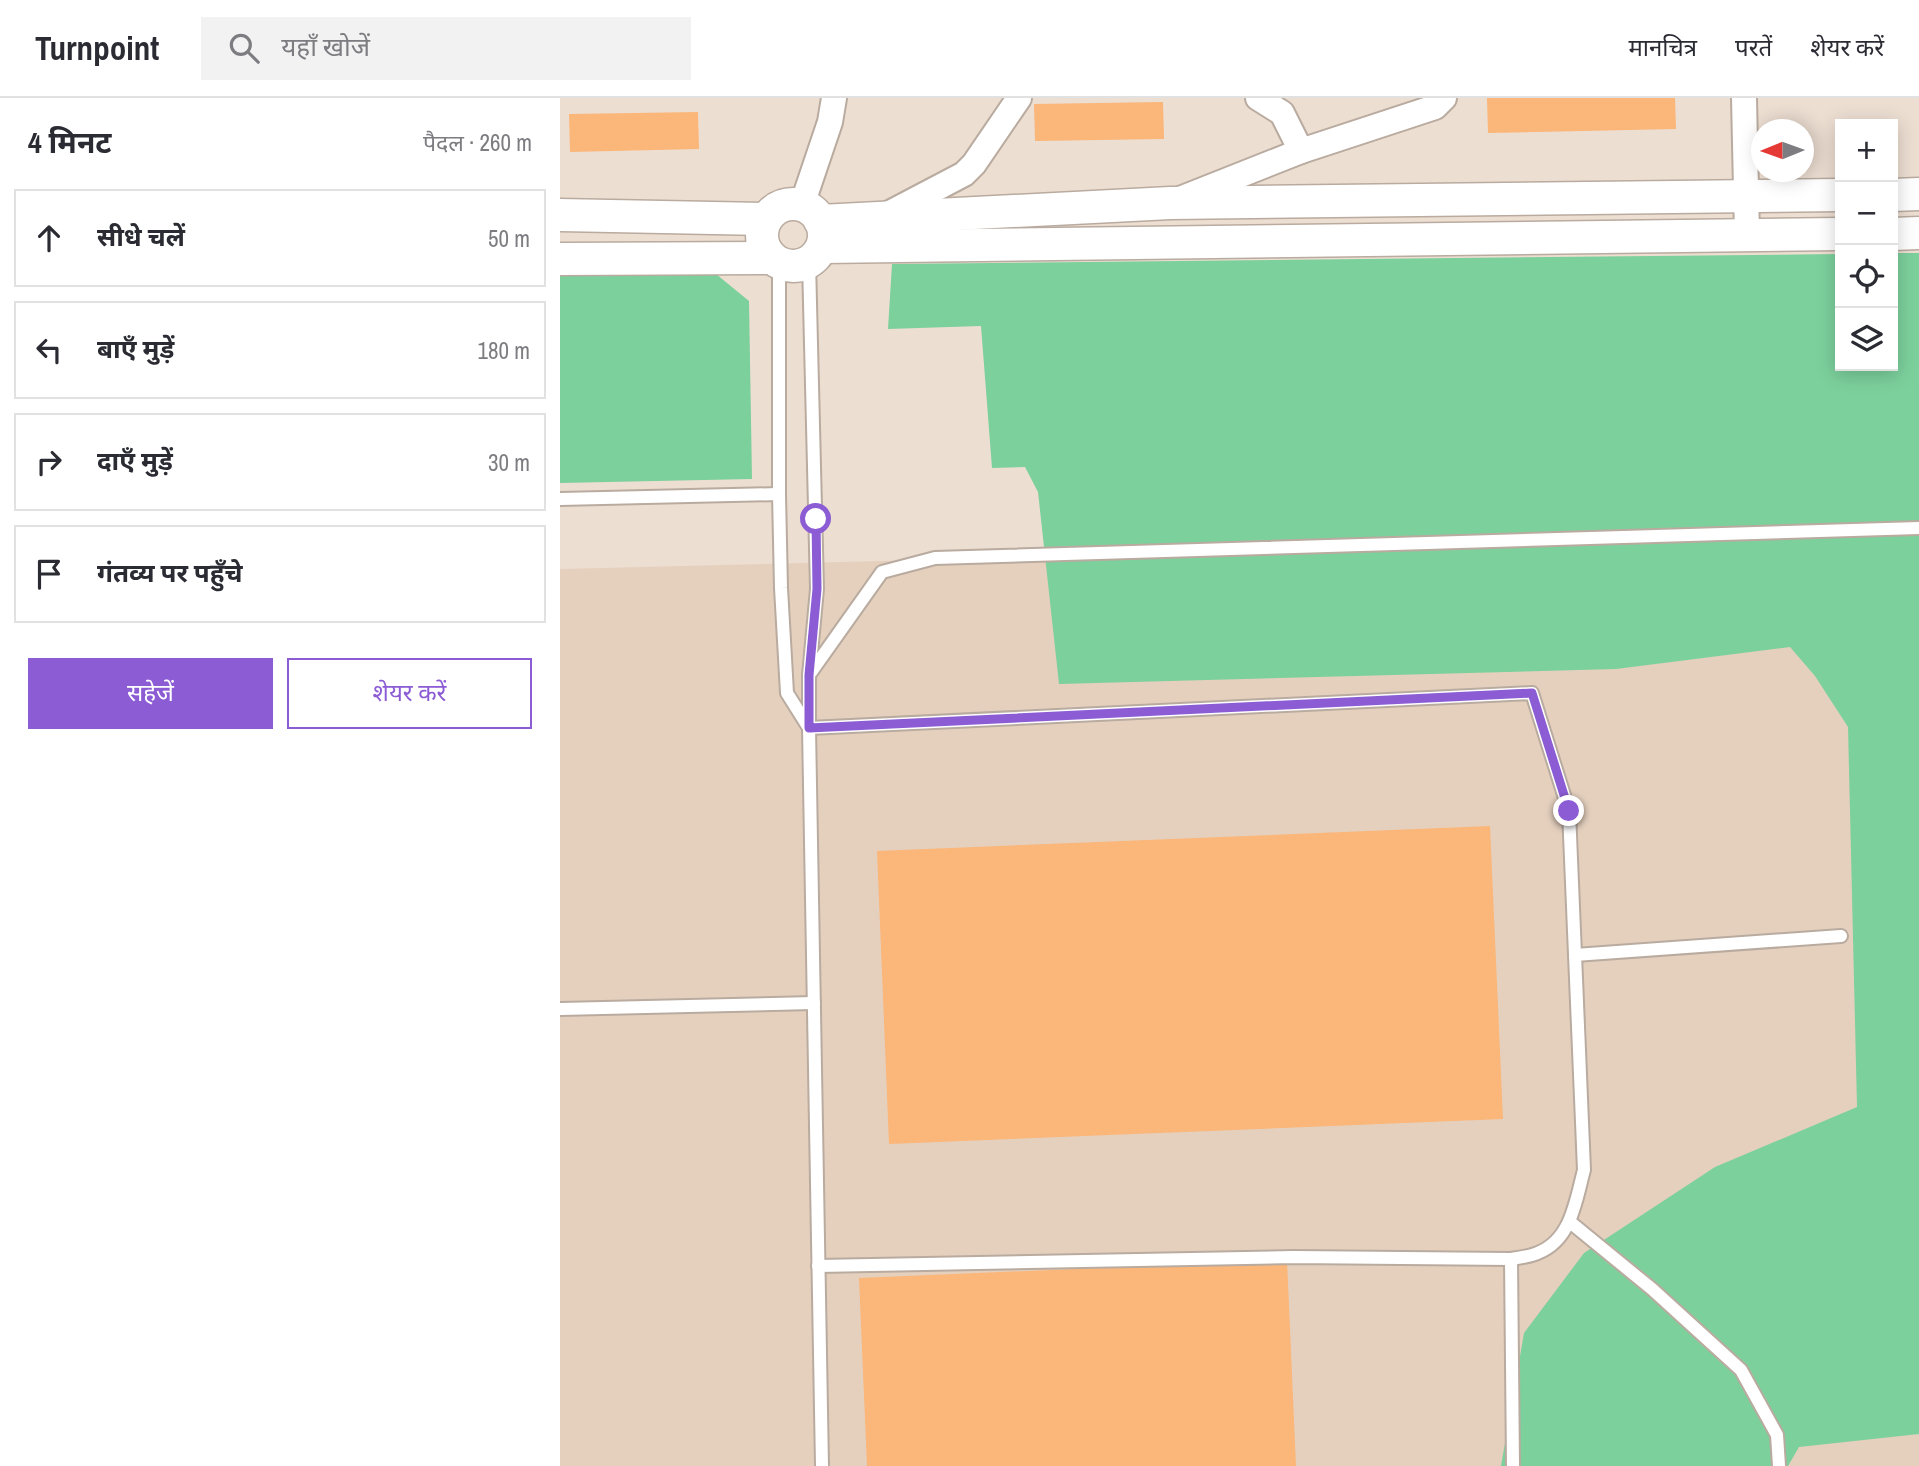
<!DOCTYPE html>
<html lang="hi">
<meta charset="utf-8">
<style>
body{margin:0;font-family:"Archivo Narrow","Noto Sans Devanagari",sans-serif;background:#f2f2f3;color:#2b2b33}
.controls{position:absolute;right:21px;top:21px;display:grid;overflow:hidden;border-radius:0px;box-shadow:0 4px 18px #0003}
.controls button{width:63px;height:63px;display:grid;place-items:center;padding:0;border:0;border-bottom:2px solid #e1e1e2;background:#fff;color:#2b2b33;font:35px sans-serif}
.compass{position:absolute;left:1191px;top:21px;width:63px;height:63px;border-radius:50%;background:#fff;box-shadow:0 4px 18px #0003;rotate:269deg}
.stop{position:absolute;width:21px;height:21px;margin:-16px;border:5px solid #8c5cd5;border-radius:50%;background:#fff}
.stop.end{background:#8c5cd5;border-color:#fff;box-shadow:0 2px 7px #0008}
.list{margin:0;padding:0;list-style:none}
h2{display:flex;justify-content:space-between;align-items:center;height:91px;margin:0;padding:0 28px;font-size:30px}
h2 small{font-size:23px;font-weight:400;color:#7c7c81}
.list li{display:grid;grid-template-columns:46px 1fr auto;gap:21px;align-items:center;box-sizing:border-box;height:98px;margin:0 14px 14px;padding:0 14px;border:2px solid #e1e1e2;border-radius:0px}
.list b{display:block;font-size:26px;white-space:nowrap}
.list em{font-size:23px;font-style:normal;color:#7c7c81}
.actions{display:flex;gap:14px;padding:21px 28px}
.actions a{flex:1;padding:16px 0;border:2px solid #8c5cd5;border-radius:0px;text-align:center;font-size:24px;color:#8c5cd5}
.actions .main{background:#8c5cd5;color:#fff}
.icon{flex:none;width:38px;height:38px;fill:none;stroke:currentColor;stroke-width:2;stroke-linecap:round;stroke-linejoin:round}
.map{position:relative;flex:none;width:1359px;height:1368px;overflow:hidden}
header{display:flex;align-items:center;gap:42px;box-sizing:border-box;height:98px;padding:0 35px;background:#fff;border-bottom:2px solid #e1e1e2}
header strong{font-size:33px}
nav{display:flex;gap:38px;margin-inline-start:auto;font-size:24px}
.search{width:490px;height:63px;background:#f2f2f3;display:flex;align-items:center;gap:18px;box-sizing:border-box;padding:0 24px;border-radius:0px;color:#7c7c81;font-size:26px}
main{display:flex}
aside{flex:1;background:#fff}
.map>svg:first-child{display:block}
</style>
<header>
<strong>Turnpoint</strong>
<div class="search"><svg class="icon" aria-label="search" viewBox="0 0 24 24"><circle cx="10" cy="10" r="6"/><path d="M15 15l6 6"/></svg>यहाँ खोजें</div>
<nav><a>मानचित्र</a><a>परतें</a><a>शेयर करें</a></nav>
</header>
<main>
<aside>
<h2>4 मिनट<small>पैदल · 260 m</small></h2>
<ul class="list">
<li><svg class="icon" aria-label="ahead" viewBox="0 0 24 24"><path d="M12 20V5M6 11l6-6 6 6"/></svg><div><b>सीधे चलें</b></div><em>50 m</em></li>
<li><svg class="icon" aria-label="left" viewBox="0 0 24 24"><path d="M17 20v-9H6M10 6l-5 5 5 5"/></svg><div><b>बाएँ मुड़ें</b></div><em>180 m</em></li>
<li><svg class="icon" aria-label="right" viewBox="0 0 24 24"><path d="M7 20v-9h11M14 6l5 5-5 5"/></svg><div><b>दाएँ मुड़ें</b></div><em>30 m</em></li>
<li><svg class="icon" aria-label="arrive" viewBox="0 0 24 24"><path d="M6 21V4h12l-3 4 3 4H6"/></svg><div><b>गंतव्य पर पहुँचे</b></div></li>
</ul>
<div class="actions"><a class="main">सहेजें</a><a>शेयर करें</a></div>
</aside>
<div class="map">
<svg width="1359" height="1368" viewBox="0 0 1359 1368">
<rect width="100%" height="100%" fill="#edded2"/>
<path fill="#e5d0be" d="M1359 437V1368H0V471Z"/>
<g fill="#7cd09c">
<path d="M1333 155H1359V1336L1239 1349 1228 1368H941L964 1235 1024 1155 1155 1069 1297 1009 1288 629 1255 578 1230 549 1056 571 499 586 478 394 465 369 432 370 421 228 328 231 332 166 1280 156V268H1333Z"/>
<path d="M156 176 189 203 192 381 0 385V178Z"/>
</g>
<g fill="#fbb679">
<path d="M927 0H1115L1116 31 928 35Z"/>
<path d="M603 4 604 41 475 43 474 6Z"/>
<path d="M138 14 139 51 10 54 9 16Z"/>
<path d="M930 728 943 1021 329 1046 317 753Z"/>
<path d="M727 1162 736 1368H307L299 1180Z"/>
</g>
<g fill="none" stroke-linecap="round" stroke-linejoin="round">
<g stroke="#b9ab9f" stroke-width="16">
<g id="service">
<path d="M249 164 257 491 249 577V630L262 1368"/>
<path d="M219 165V396L221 490 227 595 249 630"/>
<path d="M0 401 219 396"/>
<path d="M249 577 322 474 375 460 1359 430"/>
<path d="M249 630 972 595 1009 713 1024 1072C1015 1105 1011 1146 972 1157 965 1159 958 1160 951 1161L733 1159 258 1168"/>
<path d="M1015 857 1281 838"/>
<path d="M0 911 254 905"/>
<path d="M1010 1124 1092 1191 1181 1272 1217 1337 1219 1368"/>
<path d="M951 1161 953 1368"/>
</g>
</g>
<g stroke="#b9ab9f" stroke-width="28">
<g id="minor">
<path d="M698 0 722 15 741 53"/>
<path d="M1184 0 1187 137"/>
<path d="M620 101 741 53 875 9 884 0"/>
<path d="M242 107 270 24 274 0"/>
<path d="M324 118 404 76 414 66 459 0"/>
</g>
</g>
<g stroke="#b9ab9f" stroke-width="35">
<g id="tertiary">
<path d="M1333 97 1359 96"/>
<circle cx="233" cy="137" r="31"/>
<path d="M0 117 206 121"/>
<path d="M260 123 610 105 1280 97"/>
<path d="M1333 136 1359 135"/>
<path d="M262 149 1280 136"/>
<path d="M0 161 211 160"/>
</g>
</g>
<use href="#service" stroke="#fff" stroke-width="12"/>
<use href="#minor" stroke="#fff" stroke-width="24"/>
<use href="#tertiary" stroke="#fff" stroke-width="32"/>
</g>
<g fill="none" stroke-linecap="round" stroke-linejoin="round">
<path stroke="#8c5cd5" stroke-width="9" d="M256 421 257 491 249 577V630L972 595 1009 713"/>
</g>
</svg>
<div class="controls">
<button>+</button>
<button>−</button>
<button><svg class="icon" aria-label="locate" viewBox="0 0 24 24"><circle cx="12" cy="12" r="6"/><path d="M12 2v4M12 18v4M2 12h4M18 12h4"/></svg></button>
<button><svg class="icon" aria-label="layers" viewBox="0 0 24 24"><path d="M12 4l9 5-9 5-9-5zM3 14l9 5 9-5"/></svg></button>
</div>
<svg class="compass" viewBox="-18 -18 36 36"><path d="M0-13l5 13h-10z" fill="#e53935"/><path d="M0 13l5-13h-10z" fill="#7c7c81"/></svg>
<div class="stop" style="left:256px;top:421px"></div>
<div class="stop end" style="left:1009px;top:713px"></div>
</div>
</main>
